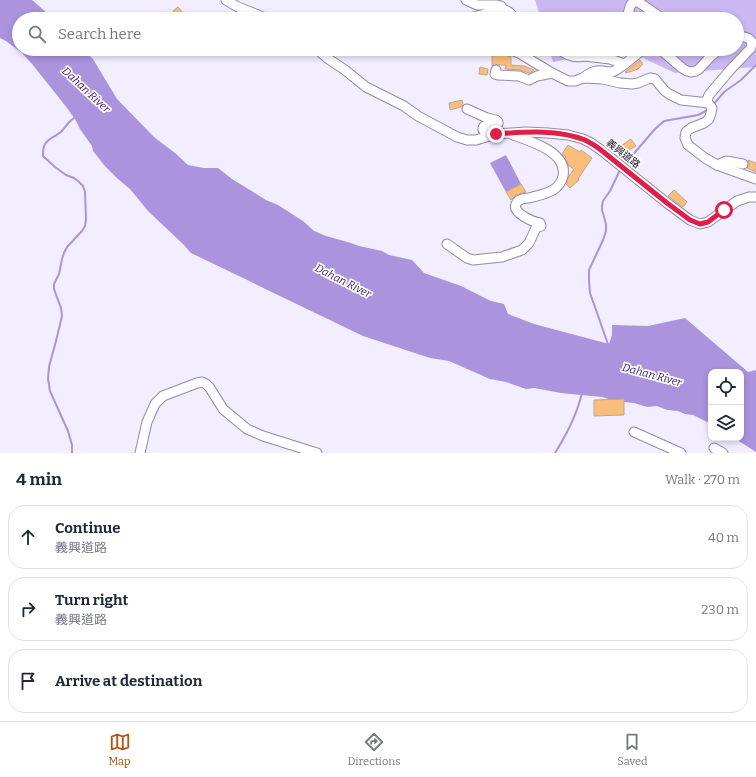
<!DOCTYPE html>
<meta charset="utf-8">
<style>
body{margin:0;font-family:Bitter,"Noto Sans TC",serif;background:#f2f2f3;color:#1f2937}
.controls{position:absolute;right:12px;bottom:12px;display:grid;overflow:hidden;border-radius:8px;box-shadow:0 2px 6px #0003}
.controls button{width:36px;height:36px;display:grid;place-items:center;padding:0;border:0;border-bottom:1px solid #e0e1e3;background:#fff;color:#1f2937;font:20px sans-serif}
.stop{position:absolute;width:12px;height:12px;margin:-9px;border:3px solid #e11d48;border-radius:50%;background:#fff}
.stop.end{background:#e11d48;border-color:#fff;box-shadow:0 1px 4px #0008}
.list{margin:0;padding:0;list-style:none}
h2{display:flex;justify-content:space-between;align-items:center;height:52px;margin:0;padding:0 16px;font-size:17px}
h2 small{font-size:13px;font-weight:400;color:#747a83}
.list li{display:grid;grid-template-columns:26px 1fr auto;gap:12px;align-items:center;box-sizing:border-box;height:64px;margin:0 8px 8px;padding:0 8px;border:1px solid #e0e1e3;border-radius:16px}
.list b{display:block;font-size:15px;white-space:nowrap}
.list p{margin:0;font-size:13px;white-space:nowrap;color:#747a83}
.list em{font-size:13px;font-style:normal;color:#747a83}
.icon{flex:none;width:22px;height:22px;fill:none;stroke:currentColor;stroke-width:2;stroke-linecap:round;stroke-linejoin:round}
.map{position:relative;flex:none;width:756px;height:453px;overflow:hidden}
.search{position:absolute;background:#fff;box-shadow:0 2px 6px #0003;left:12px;right:12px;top:12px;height:44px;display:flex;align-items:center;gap:10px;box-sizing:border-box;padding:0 14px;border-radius:22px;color:#747a83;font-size:15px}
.sheet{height:268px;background:#fff}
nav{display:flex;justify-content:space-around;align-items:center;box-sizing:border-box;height:56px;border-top:1px solid #e0e1e3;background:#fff;font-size:11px;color:#747a83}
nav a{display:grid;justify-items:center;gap:2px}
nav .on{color:#b45309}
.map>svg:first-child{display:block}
</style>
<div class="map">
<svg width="756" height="453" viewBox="0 0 756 453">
<rect width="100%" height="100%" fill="#f2edff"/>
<g fill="#c9b8f1">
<path d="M535 0H756V67L675 73 624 49H737V19H541Z"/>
<path d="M549 49H616L553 62Z"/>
</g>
<g fill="#ab93de">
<path d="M0 0H32L54 19H19V49H83L93 59 117 99 154 137 175 153 188 165 204 168H218L232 179 266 200 278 205 303 221 314 231 326 236 351 243 359 246 382 251 389 255 412 260 424 273 461 286 491 301 504 304 508 314 534 324 609 344 612 335V325L648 326 685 318 748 372 756 370V452L734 438H741V372H711V424L693 415 685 414 678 411 667 410 657 406 647 407 634 403 615 401 602 397 561 393 534 388 526 389 506 382 490 379 449 361 430 358 363 336 191 253 184 245 148 211 130 189 118 179 104 165 93 151 92 146 80 129 75 119 64 104 32 64 22 53 6 41 0 38Z"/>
<path d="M506 155 521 184 506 192 490 163Z"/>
</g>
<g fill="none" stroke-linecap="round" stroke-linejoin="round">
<g stroke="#ab93de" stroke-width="2">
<path d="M713 105 724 92 741 80 756 65"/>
<path d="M624 165 655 129 664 121 698 115 704 112 708 109"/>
<path d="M609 347 590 293 589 281V270L603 240 606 231V224L602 210V206L603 201 610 191 620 170"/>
<path d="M72 453V445L68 431 50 391 48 379 49 367 56 341 62 316 61 308 54 289V284L59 274 62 259 64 253 67 247 82 231 85 226 86 219 85 192 83 186 79 182 74 178 66 175 55 167 43 156C43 152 43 147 45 144 48 139 54 137 58 134 65 130 68 120 76 117"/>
<path d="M555 453C567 434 577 414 582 393"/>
</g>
</g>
<g fill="#fbbd7a" stroke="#bda892">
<path d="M178 7 188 19H180L173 11Z"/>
<path d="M497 55H505L511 57V65L524 66 534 70 533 71 529 73 520 70 505 69 506 65H499L495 64 492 66V56Z"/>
<path d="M640 60 643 64 638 69 626 73 625 72Z"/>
<path d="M480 67 488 69 487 75 479 74Z"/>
<path d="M462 100 463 105 461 107 450 110 449 103Z"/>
<path d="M631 139 636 146 622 154 618 148Z"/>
<path d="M568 145 580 152 581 150 592 158 578 179 579 180 570 188 566 184 569 176 574 169 569 166 565 158 566 157 562 154Z"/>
<path d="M748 160 756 163V172L747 168 749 165Z"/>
<path d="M521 184 526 192 516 195 511 200 506 192Z"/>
<path d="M674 190 687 202 683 207 668 196Z"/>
<path d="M624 399V415L594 416V400Z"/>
</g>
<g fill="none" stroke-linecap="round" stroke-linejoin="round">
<g stroke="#928ba5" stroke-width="11">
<g id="minor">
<path d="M226 0 238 7 268 19"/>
<path d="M502 9C509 11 511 13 514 19"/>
<path d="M465 19 499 11 502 9 501 6 497 5H477L466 0"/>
<path d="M627 19C629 12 629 1 637 1L663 19"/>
<path d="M317 49 327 58 345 70 366 87 404 106 418 116 457 137 467 140H476L496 134 526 132 548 133 568 135 583 139 591 143 601 150 667 203 690 220 700 224 708 222 737 201 749 197H756"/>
<path d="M507 49 519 53 552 73 568 81H575L583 78 603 79 620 83 632 84 638 83 650 78 655 79 664 90 669 94 681 100 700 102 708 103 712 108 711 113 709 119 704 123 691 128 686 132 685 138 688 145 705 158 717 165 756 179"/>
<path d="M559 49C566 55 575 58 585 56L589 50 591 49"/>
<path d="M660 49 682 68 687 71 691 72 696 71 699 69 711 56 720 49"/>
<path d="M585 56 610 59 624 64"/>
<path d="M496 70 495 74 498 75 519 76 529 80 537 76 552 73"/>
<path d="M583 78C589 73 594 70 603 71 606 72 609 72 612 72 619 70 637 54 643 49"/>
<path d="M708 103 707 100 709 95 730 70 751 48 752 42C748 36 743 36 737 38"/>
<path d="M467 109 487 118 496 120 498 122V124L496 125 484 126 483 128V130L485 131 496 130"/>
<path d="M717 165 726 161 743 164"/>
<path d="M447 244 467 258 473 260 502 257 522 250 529 243 536 228 541 226 540 223C533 222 512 213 516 204 517 202 519 200 520 200 523 198 527 198 529 198 537 196 546 194 553 190 558 187 562 181 563 176 568 152 530 141 513 135"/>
<path d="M634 432 681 453"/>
<path d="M714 448 723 453"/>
<path d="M140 453 147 422 155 404 163 396 197 383 202 382 206 384 210 388 223 409 247 429 263 436 317 453"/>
</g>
</g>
<use href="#minor" stroke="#fff" stroke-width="9"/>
</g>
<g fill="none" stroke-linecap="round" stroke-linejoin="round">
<path stroke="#e11d48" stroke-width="5" d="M496 134C524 132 558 129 585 140 591 143 596 146 601 150L667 203 690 220 700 224 708 222 724 210"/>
</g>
<g text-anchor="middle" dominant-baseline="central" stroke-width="3.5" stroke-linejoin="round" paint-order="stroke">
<g font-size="10" fill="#18151f" stroke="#fefefe">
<text transform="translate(623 154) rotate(38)">義興道路</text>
</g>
<g font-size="11" font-style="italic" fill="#401970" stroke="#fefefe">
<text transform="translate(86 90) rotate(43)">Dahan River</text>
<text transform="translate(343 281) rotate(27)">Dahan River</text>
<text transform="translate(652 375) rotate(15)">Dahan River</text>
</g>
</g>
</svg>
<div class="controls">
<button><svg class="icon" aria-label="locate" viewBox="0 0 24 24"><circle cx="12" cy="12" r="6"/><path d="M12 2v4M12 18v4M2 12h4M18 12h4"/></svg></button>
<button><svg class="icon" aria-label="layers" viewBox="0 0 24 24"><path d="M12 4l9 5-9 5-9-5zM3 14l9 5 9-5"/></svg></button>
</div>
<div class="stop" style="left:724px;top:210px"></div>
<div class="stop end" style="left:496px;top:134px"></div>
<div class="search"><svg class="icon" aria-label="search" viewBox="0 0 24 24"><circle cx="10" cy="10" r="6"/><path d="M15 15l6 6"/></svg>Search here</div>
</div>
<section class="sheet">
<h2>4 min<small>Walk · 270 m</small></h2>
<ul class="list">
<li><svg class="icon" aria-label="ahead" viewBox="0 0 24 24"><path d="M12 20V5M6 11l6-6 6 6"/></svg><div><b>Continue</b><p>義興道路</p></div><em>40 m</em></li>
<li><svg class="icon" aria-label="right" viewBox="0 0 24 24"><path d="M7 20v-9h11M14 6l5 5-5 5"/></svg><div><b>Turn right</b><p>義興道路</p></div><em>230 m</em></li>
<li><svg class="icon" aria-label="arrive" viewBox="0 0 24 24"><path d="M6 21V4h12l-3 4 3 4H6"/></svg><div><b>Arrive at destination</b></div></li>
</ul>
</section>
<nav>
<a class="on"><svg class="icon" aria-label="map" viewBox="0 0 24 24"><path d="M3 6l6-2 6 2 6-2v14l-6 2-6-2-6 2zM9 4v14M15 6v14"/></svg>Map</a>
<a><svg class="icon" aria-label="directions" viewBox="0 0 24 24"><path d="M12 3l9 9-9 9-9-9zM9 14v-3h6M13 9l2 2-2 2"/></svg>Directions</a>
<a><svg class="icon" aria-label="saved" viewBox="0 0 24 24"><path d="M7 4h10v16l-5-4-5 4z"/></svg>Saved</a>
</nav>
